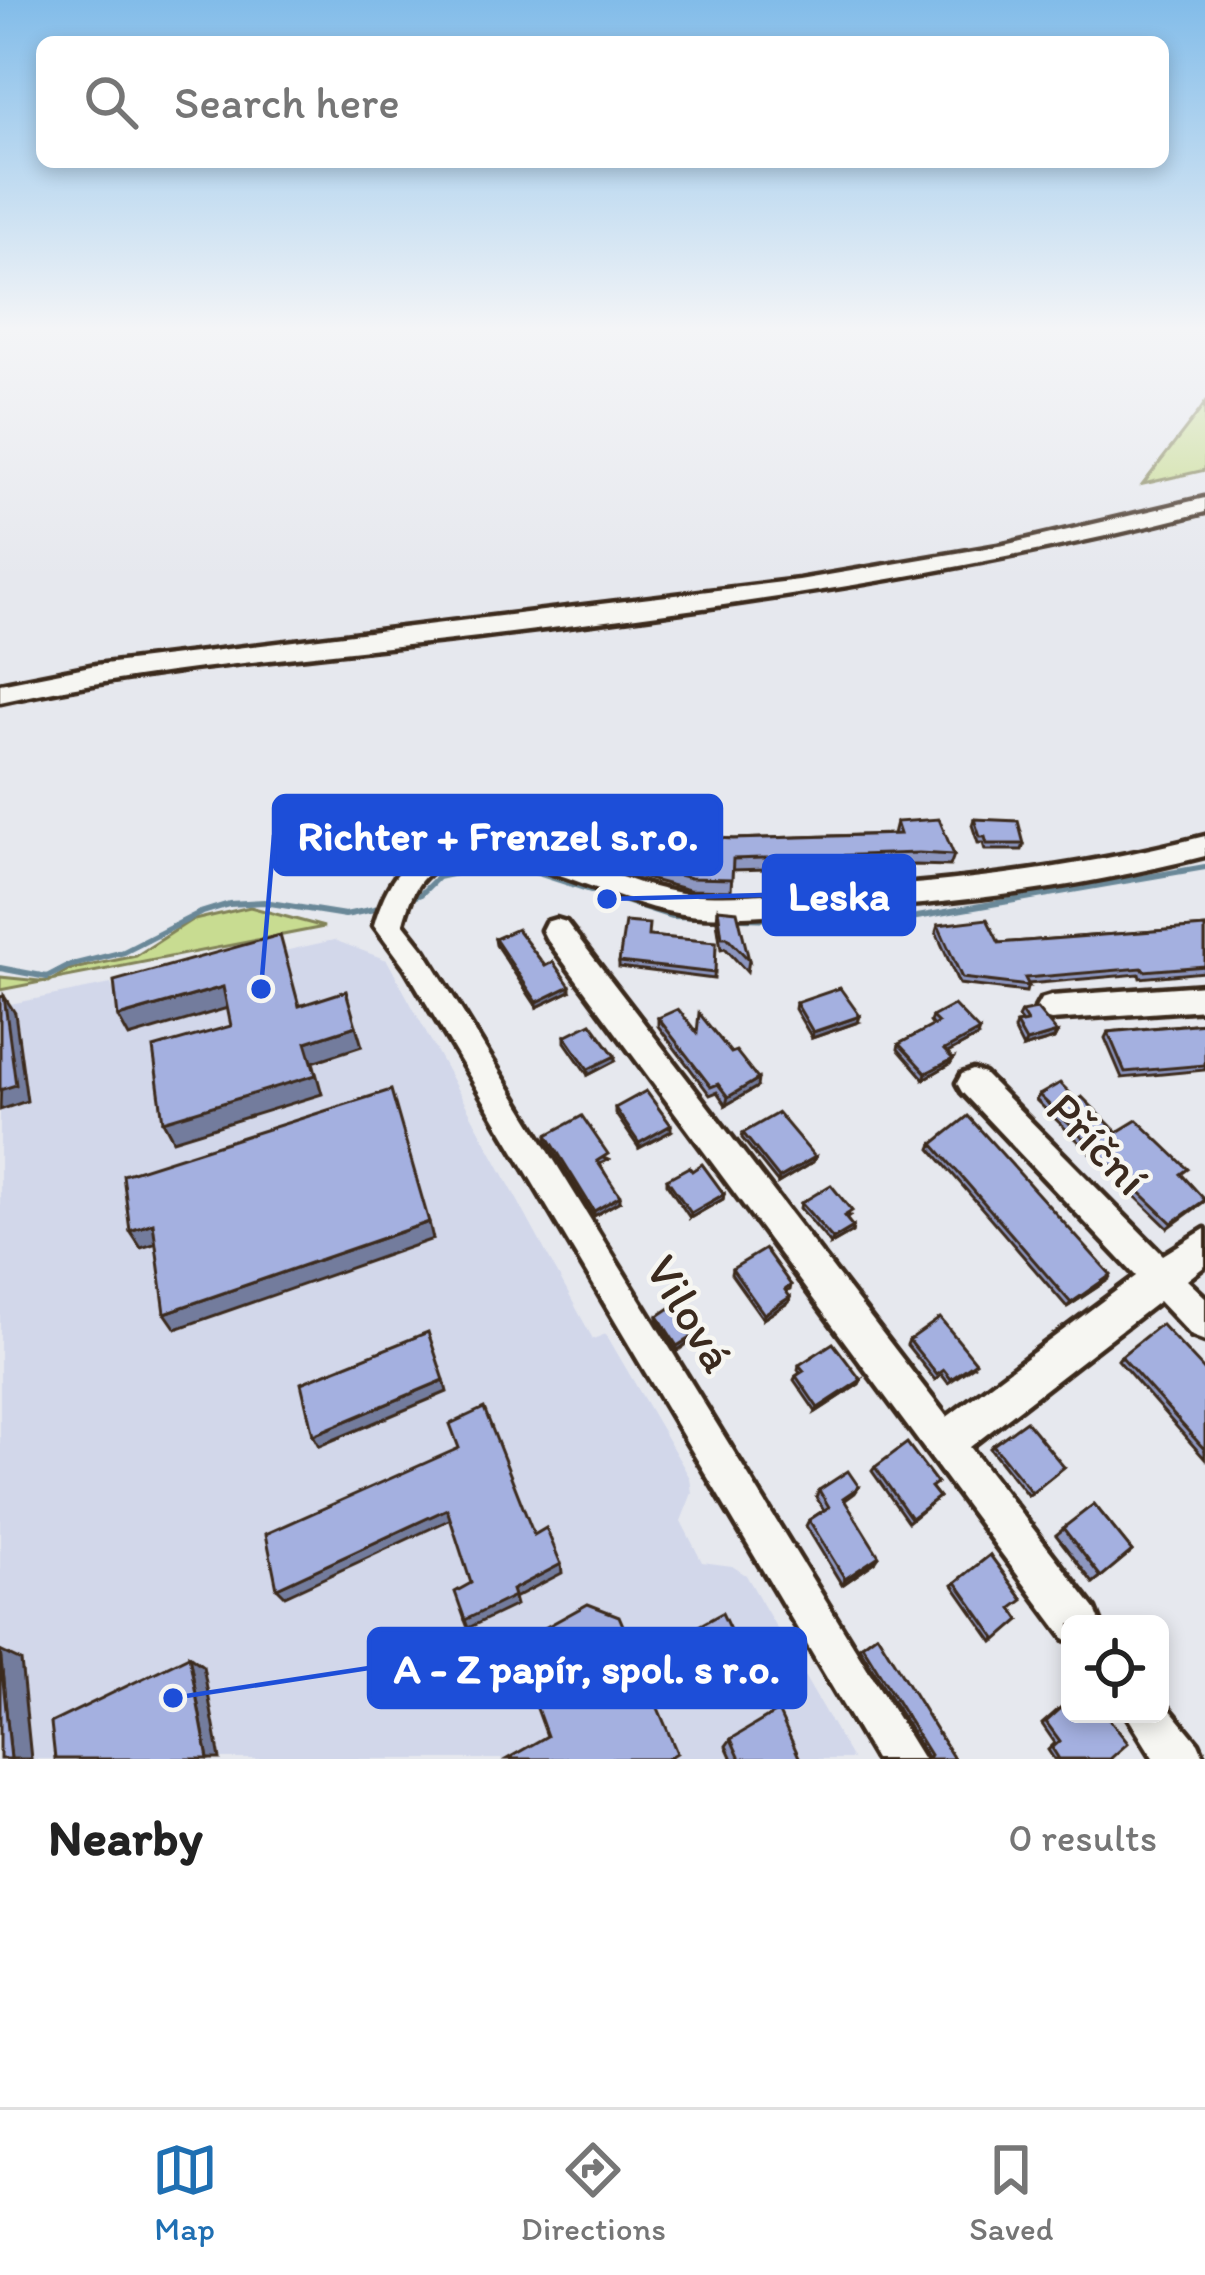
<!DOCTYPE html>
<meta charset="utf-8">
<style>
body{margin:0;font-family:Itim,sans-serif;background:#f2f2f2;color:#222}
.controls{position:absolute;right:36px;bottom:36px;display:grid;overflow:hidden;border-radius:18px;box-shadow:0 6px 18px #0003}
.controls button{width:108px;height:108px;display:grid;place-items:center;padding:0;border:0;border-bottom:3px solid #e0e0e0;background:#fff;color:#222;font:60px sans-serif}
.list{margin:0;padding:0;list-style:none}
h2{display:flex;justify-content:space-between;align-items:center;height:156px;margin:0;padding:0 48px;font-size:51px}
h2 small{font-size:39px;font-weight:400;color:#767676}
.icon{flex:none;width:66px;height:66px;fill:none;stroke:currentColor;stroke-width:2;stroke-linecap:round;stroke-linejoin:round}
.map{position:relative;flex:none;width:1205px;height:1759px;overflow:hidden}
.search{position:absolute;background:#fff;box-shadow:0 6px 18px #0003;left:36px;right:36px;top:36px;height:132px;display:flex;align-items:center;gap:30px;box-sizing:border-box;padding:0 42px;border-radius:18px;color:#767676;font-size:45px}
.sheet{height:348px;background:#fff}
nav{display:flex;justify-content:space-around;align-items:center;box-sizing:border-box;height:168px;border-top:3px solid #e0e0e0;background:#fff;font-size:33px;color:#767676}
nav a{display:grid;justify-items:center;gap:6px}
nav .on{color:#1f6fb2}
.map>svg:first-child{display:block}
</style>
<div class="map">
<svg width="1205" height="1759" viewBox="0 0 1205 1759">
<rect width="100%" height="100%" fill="#e6e8ee"/>
<filter id="ink" filterUnits="userSpaceOnUse"><feTurbulence type="fractalNoise" baseFrequency=".00833" numOctaves="2"/><feDisplacementMap in="SourceGraphic" scale="24" xChannelSelector="R" yChannelSelector="G"/><feConvolveMatrix kernelMatrix="1 2 1 2 8 2 1 2 1" color-interpolation-filters="sRGB"/></filter>
<g filter="url(#ink)">
<path fill="#d2d7ea" d="M334 940 387 960 593 1339 606 1334 690 1478 692 1493 681 1521 702 1562 732 1566 746 1575 852 1759H0V1006L111 984 113 989Z"/>
<g fill="#c8dc91" stroke="#828358" stroke-width="3">
<path d="M1205 403V470L1143 484 1198 413Z"/>
<path d="M250 907 324 927 0 990V977L49 982 68 970 136 956 190 921Z"/>
</g>
<g fill="none" stroke-linecap="round" stroke-linejoin="round">
<g stroke="#6a8898" stroke-width="6">
<path d="M408 899 421 894 438 877 491 865 522 868 671 916 888 922 1205 867"/>
<path d="M0 968 47 977 68 966 124 952 200 913 229 904 264 902 345 915 384 907"/>
</g>
<g stroke="#3b2a1e" stroke-width="9">
<g id="minor">
<path d="M1205 836V856C1077 889 949 905 817 911 775 914 731 919 689 915 608 905 534 846 451 863 419 870 411 895 403 923L425 951 923 1759H875L405 967 374 925C387 882 403 854 449 844 533 826 607 884 688 894 730 898 774 893 816 891 948 884 1077 869 1205 836Z"/>
<path d="M556 919 566 922 947 1417 1136 1276 962 1092 957 1083 962 1074 973 1070 984 1074 1163 1255 1205 1229V1266L1187 1280 1205 1297V1341L1192 1336 1159 1301 970 1447 1095 1609 1101 1624H1070V1641L1065 1639 546 938 542 930 546 922Z"/>
<path d="M1205 985V1009L1051 1020 1041 1017 1036 1008 1041 999 1051 996Z"/>
<path d="M1160 1697 1198 1743 1205 1759H1154L1126 1714H1160Z"/>
</g>
</g>
<g stroke="#3b2a1e" stroke-width="9">
<path id="major" d="M1205 498V512C966 573 723 608 478 637 319 656 157 667 0 702V684L96 665 799 580 1004 545Z"/>
</g>
<use href="#minor" fill="#f6f6f2" fill-rule="evenodd"/>
<use href="#major" fill="#f6f6f2" fill-rule="evenodd"/>
</g>
<g fill="#8d97c1" stroke="#3b2a1e" stroke-width="3">
<path d="M974 819 1024 844 1022 850H985L983 843H978L972 825Z"/>
<path d="M896 822 954 855 950 866 915 865 732 870 731 891 689 890 615 870V858L618 852 615 851V839L687 836 733 839 893 834Z"/>
<path d="M330 834 372 838 376 856 341 867 334 851Z"/>
<path d="M718 909 749 960 747 972 725 948 721 949 717 921Z"/>
<path d="M938 925 999 943 1205 927V972L1140 978 1139 974 1028 984 1026 992 959 984 936 932Z"/>
<path d="M648 936 716 942 714 979 619 967V962Z"/>
<path d="M495 939 545 966 570 991 537 1007 496 945Z"/>
<path d="M796 1003 858 1022 812 1038 795 1009Z"/>
<path d="M1021 1012 1057 1033 1054 1039 1023 1048 1014 1030 1016 1024 1022 1023 1018 1018Z"/>
<path d="M932 1017 977 1037 947 1053 953 1059 950 1064 924 1079 898 1049 899 1044 933 1026 930 1022Z"/>
<path d="M658 1018 697 1033 757 1087 726 1105 717 1092 710 1095 658 1026Z"/>
<path d="M1205 1023V1070L1122 1078 1105 1038 1108 1032Z"/>
<path d="M565 1036 615 1061 588 1075 565 1042Z"/>
<path d="M1039 1095 1077 1100 1117 1132 1182 1175 1205 1201 1168 1228 1036 1100Z"/>
<path d="M615 1108 671 1131 639 1148 615 1113Z"/>
<path d="M743 1133 815 1157 813 1162 778 1183 742 1138Z"/>
<path d="M547 1135 608 1160 600 1164 620 1201 594 1216 547 1140Z"/>
<path d="M933 1144 1108 1280 1067 1307 931 1149Z"/>
<path d="M692 1171 724 1194 723 1199 690 1218 667 1184V1179Z"/>
<path d="M801 1203 850 1216 846 1219 853 1227 852 1232 831 1244 800 1208Z"/>
<path d="M732 1269 791 1285 790 1290 786 1292 790 1297 789 1302 763 1319 731 1274Z"/>
<path d="M658 1316 693 1336 692 1340 677 1351 658 1320Z"/>
<path d="M909 1340 973 1366 948 1383 942 1375 935 1380 907 1345Z"/>
<path d="M1121 1356 1205 1371V1459L1118 1360Z"/>
<path d="M799 1365 861 1380 859 1384 816 1412 794 1380 796 1376 800 1373 798 1370Z"/>
<path d="M993 1445 1064 1467 1028 1496 990 1448Z"/>
<path d="M875 1467 932 1488 939 1497 908 1522 872 1471Z"/>
<path d="M859 1487 855 1493 844 1501 875 1562 842 1585 806 1526 809 1520 824 1510 816 1497 819 1490Z"/>
<path d="M1094 1504 1132 1551 1093 1583 1056 1535Z"/>
<path d="M990 1555 1012 1608 1020 1620 993 1642 953 1585Z"/>
<path d="M675 1639 752 1676 750 1680 719 1698 699 1656 683 1665 674 1643Z"/>
<path d="M862 1645 954 1759H925L927 1757 859 1647Z"/>
<path d="M1070 1699V1714L1110 1759H1054L1048 1750 1055 1743 1042 1724Z"/>
<path d="M731 1739 800 1759H732L726 1746Z"/>
</g>
<g fill="#737b9d" stroke="#3b2a1e" stroke-width="3">
<path d="M372 838 376 856 341 867 337 849Z"/>
<path d="M570 986V991L537 1007V1002Z"/>
<path d="M223 987 231 1007 129 1037 118 1017Z"/>
<path d="M4 996 15 1013 27 1101 0 1110Z"/>
<path d="M860 1016 858 1022 812 1038 813 1032Z"/>
<path d="M356 1026 362 1046 313 1062 322 1094 173 1140 163 1121 306 1042Z"/>
<path d="M979 1031 977 1037 942 1056 944 1050Z"/>
<path d="M1057 1033 1054 1039 1023 1048 1026 1042Z"/>
<path d="M615 1056V1061L588 1075V1069Z"/>
<path d="M953 1059 950 1064 924 1079 926 1073Z"/>
<path d="M758 1079 757 1087 726 1105 728 1097Z"/>
<path d="M671 1125V1131L639 1148V1143Z"/>
<path d="M815 1157 813 1162 778 1183 779 1178Z"/>
<path d="M724 1194 723 1199 690 1218 691 1213Z"/>
<path d="M620 1196V1201L594 1216V1211Z"/>
<path d="M429 1222 433 1239 176 1329 165 1313Z"/>
<path d="M153 1223 164 1241 141 1248 130 1231Z"/>
<path d="M853 1227 852 1232 831 1244 833 1239Z"/>
<path d="M1111 1275 1108 1280 1067 1307 1071 1303Z"/>
<path d="M790 1297 789 1302 763 1319 764 1314Z"/>
<path d="M693 1336 692 1340 677 1351V1346Z"/>
<path d="M444 1380 447 1392 319 1446 313 1435Z"/>
<path d="M861 1380 859 1384 816 1412 818 1408Z"/>
<path d="M447 1509 451 1519 285 1596 277 1588Z"/>
<path d="M879 1556 875 1562 842 1585 845 1579Z"/>
<path d="M561 1564 562 1573 514 1598 516 1605 468 1628 465 1620 512 1590Z"/>
<path d="M0 1651 21 1661 31 1759H11Z"/>
<path d="M189 1656 203 1666 220 1759H208Z"/>
</g>
<g fill="#a4b0e0" stroke="#3b2a1e" stroke-width="3">
<path d="M628 814 672 825 687 836 733 839 900 834 896 822 939 819 954 855 919 853 733 859 732 879 690 878 615 858 623 841 615 839Z"/>
<path d="M974 819 1018 821 1024 844H987L985 837H980Z"/>
<path d="M718 909 737 911 749 960 727 937H722Z"/>
<path d="M987 919 999 943 1205 927V966L1144 971 1142 968 1025 978 1029 986 962 978 938 925Z"/>
<path d="M625 922 649 924 648 936 716 942 715 973 619 962Z"/>
<path d="M517 929 545 966 553 962 570 986 537 1002 495 939Z"/>
<path d="M280 935 299 1006 346 991 356 1026 306 1042 316 1075 163 1121 153 1048 231 1026 223 987 118 1017 114 981Z"/>
<path d="M840 988 860 1016 813 1032 796 1003Z"/>
<path d="M4 996 16 1085 0 1090V997Z"/>
<path d="M954 1005 979 1031 944 1050 953 1059 926 1073 899 1044 938 1023 932 1017Z"/>
<path d="M678 1009 697 1033 699 1013 731 1053 736 1051 758 1079 728 1097 718 1084 711 1087 658 1018Z"/>
<path d="M1037 1009 1057 1033 1026 1042 1016 1024 1027 1022 1021 1012Z"/>
<path d="M591 1023 615 1056 588 1069 565 1036Z"/>
<path d="M1205 1023V1065L1125 1072 1108 1032Z"/>
<path d="M1060 1083 1077 1100 1082 1097 1117 1132 1137 1120 1188 1169 1181 1174 1205 1200 1172 1223 1039 1095Z"/>
<path d="M391 1090 429 1222 165 1313 153 1223 130 1231 123 1175Z"/>
<path d="M646 1091 671 1125 639 1143 615 1108Z"/>
<path d="M778 1113 815 1157 779 1178 743 1133Z"/>
<path d="M582 1116 608 1154 597 1161 620 1196 594 1211 547 1135Z"/>
<path d="M968 1116 1111 1275 1071 1303 933 1144Z"/>
<path d="M702 1164 724 1194 691 1213 667 1179 689 1167 692 1171Z"/>
<path d="M831 1185 852 1211 844 1216 853 1227 833 1239 801 1203Z"/>
<path d="M765 1249 791 1285 785 1290 790 1297 764 1314 732 1269Z"/>
<path d="M673 1306 693 1336 677 1346 658 1316Z"/>
<path d="M940 1318 976 1362 951 1379 944 1370 937 1375 909 1340Z"/>
<path d="M1161 1324 1205 1371V1450L1121 1356Z"/>
<path d="M428 1332 444 1380 313 1435 301 1383Z"/>
<path d="M833 1343 861 1380 818 1408 796 1376 804 1371 799 1365Z"/>
<path d="M484 1408 534 1535 546 1528 561 1564 512 1590 514 1596 465 1620 455 1592 471 1583 447 1509 277 1588 266 1534 459 1448 450 1424Z"/>
<path d="M1026 1421 1064 1467 1032 1493 993 1445Z"/>
<path d="M907 1443 937 1483 931 1487 939 1497 911 1518 875 1467Z"/>
<path d="M848 1471 859 1487 843 1498 879 1556 845 1579 809 1520 829 1507 819 1490Z"/>
<path d="M1094 1504 1132 1551 1101 1577 1063 1528Z"/>
<path d="M990 1555 1023 1600 1012 1608 1020 1620 997 1640 956 1582Z"/>
<path d="M588 1604 619 1616 677 1753 667 1759H507L547 1736 514 1645Z"/>
<path d="M722 1613 752 1676 721 1695 701 1652 684 1661 675 1639Z"/>
<path d="M877 1634 954 1759H927L930 1755 862 1645Z"/>
<path d="M0 1651 11 1759H0Z"/>
<path d="M189 1656 208 1759H55L51 1723Z"/>
<path d="M1070 1700V1714H1105L1128 1743 1110 1759H1059L1052 1748 1060 1741 1046 1722Z"/>
<path d="M778 1711 800 1759H740L731 1739Z"/>
</g>
</g>
<linearGradient id="sky" x2="0" y2="1"><stop stop-color="#82bce9"/><stop offset="0.57" stop-color="#f4f5f7"/><stop offset="1" stop-color="#f4f5f7" stop-opacity="0"/></linearGradient>
<rect width="1205" height="577" fill="url(#sky)"/>
<g text-anchor="middle" dominant-baseline="central" stroke-width="9" stroke-linejoin="round" paint-order="stroke">
<g font-size="48" fill="#3b2a1e" stroke="#f6f6f2">
<text transform="translate(1098 1143) rotate(46)">Příční</text>
<text transform="translate(691 1313) rotate(59)">Vilová</text>
</g>
</g>
<path fill="none" stroke="#1d4ed8" stroke-width="4.5" d="M261 989L274 835M607 899L764 895M173 1698L369 1668"/>
<g fill="#1d4ed8" stroke="#f6f6f2" stroke-width="4.5">
<circle cx="261" cy="989" r="12"/>
<circle cx="607" cy="899" r="12"/>
<circle cx="173" cy="1698" r="12"/>
</g>
<g fill="#1d4ed8" stroke="#1d4ed8" stroke-width="4.5">
<rect x="274" y="796" width="447" height="78" rx="12"/>
<rect x="764" y="856" width="150" height="78" rx="12"/>
<rect x="369" y="1629" width="436" height="78" rx="12"/>
</g>
<g font-size="42" text-anchor="middle" font-weight="bold" fill="#fff">
<text x="498" y="850">Richter + Frenzel s.r.o.</text>
<text x="839" y="910">Leska</text>
<text x="587" y="1683">A - Z papír, spol. s r.o.</text>
</g>
</svg>
<div class="controls">
<button><svg class="icon" aria-label="locate" viewBox="0 0 24 24"><circle cx="12" cy="12" r="6"/><path d="M12 2v4M12 18v4M2 12h4M18 12h4"/></svg></button>
</div>
<div class="search"><svg class="icon" aria-label="search" viewBox="0 0 24 24"><circle cx="10" cy="10" r="6"/><path d="M15 15l6 6"/></svg>Search here</div>
</div>
<section class="sheet">
<h2>Nearby<small>0 results</small></h2>
<ul class="list">
</ul>
</section>
<nav>
<a class="on"><svg class="icon" aria-label="map" viewBox="0 0 24 24"><path d="M3 6l6-2 6 2 6-2v14l-6 2-6-2-6 2zM9 4v14M15 6v14"/></svg>Map</a>
<a><svg class="icon" aria-label="directions" viewBox="0 0 24 24"><path d="M12 3l9 9-9 9-9-9zM9 14v-3h6M13 9l2 2-2 2"/></svg>Directions</a>
<a><svg class="icon" aria-label="saved" viewBox="0 0 24 24"><path d="M7 4h10v16l-5-4-5 4z"/></svg>Saved</a>
</nav>
